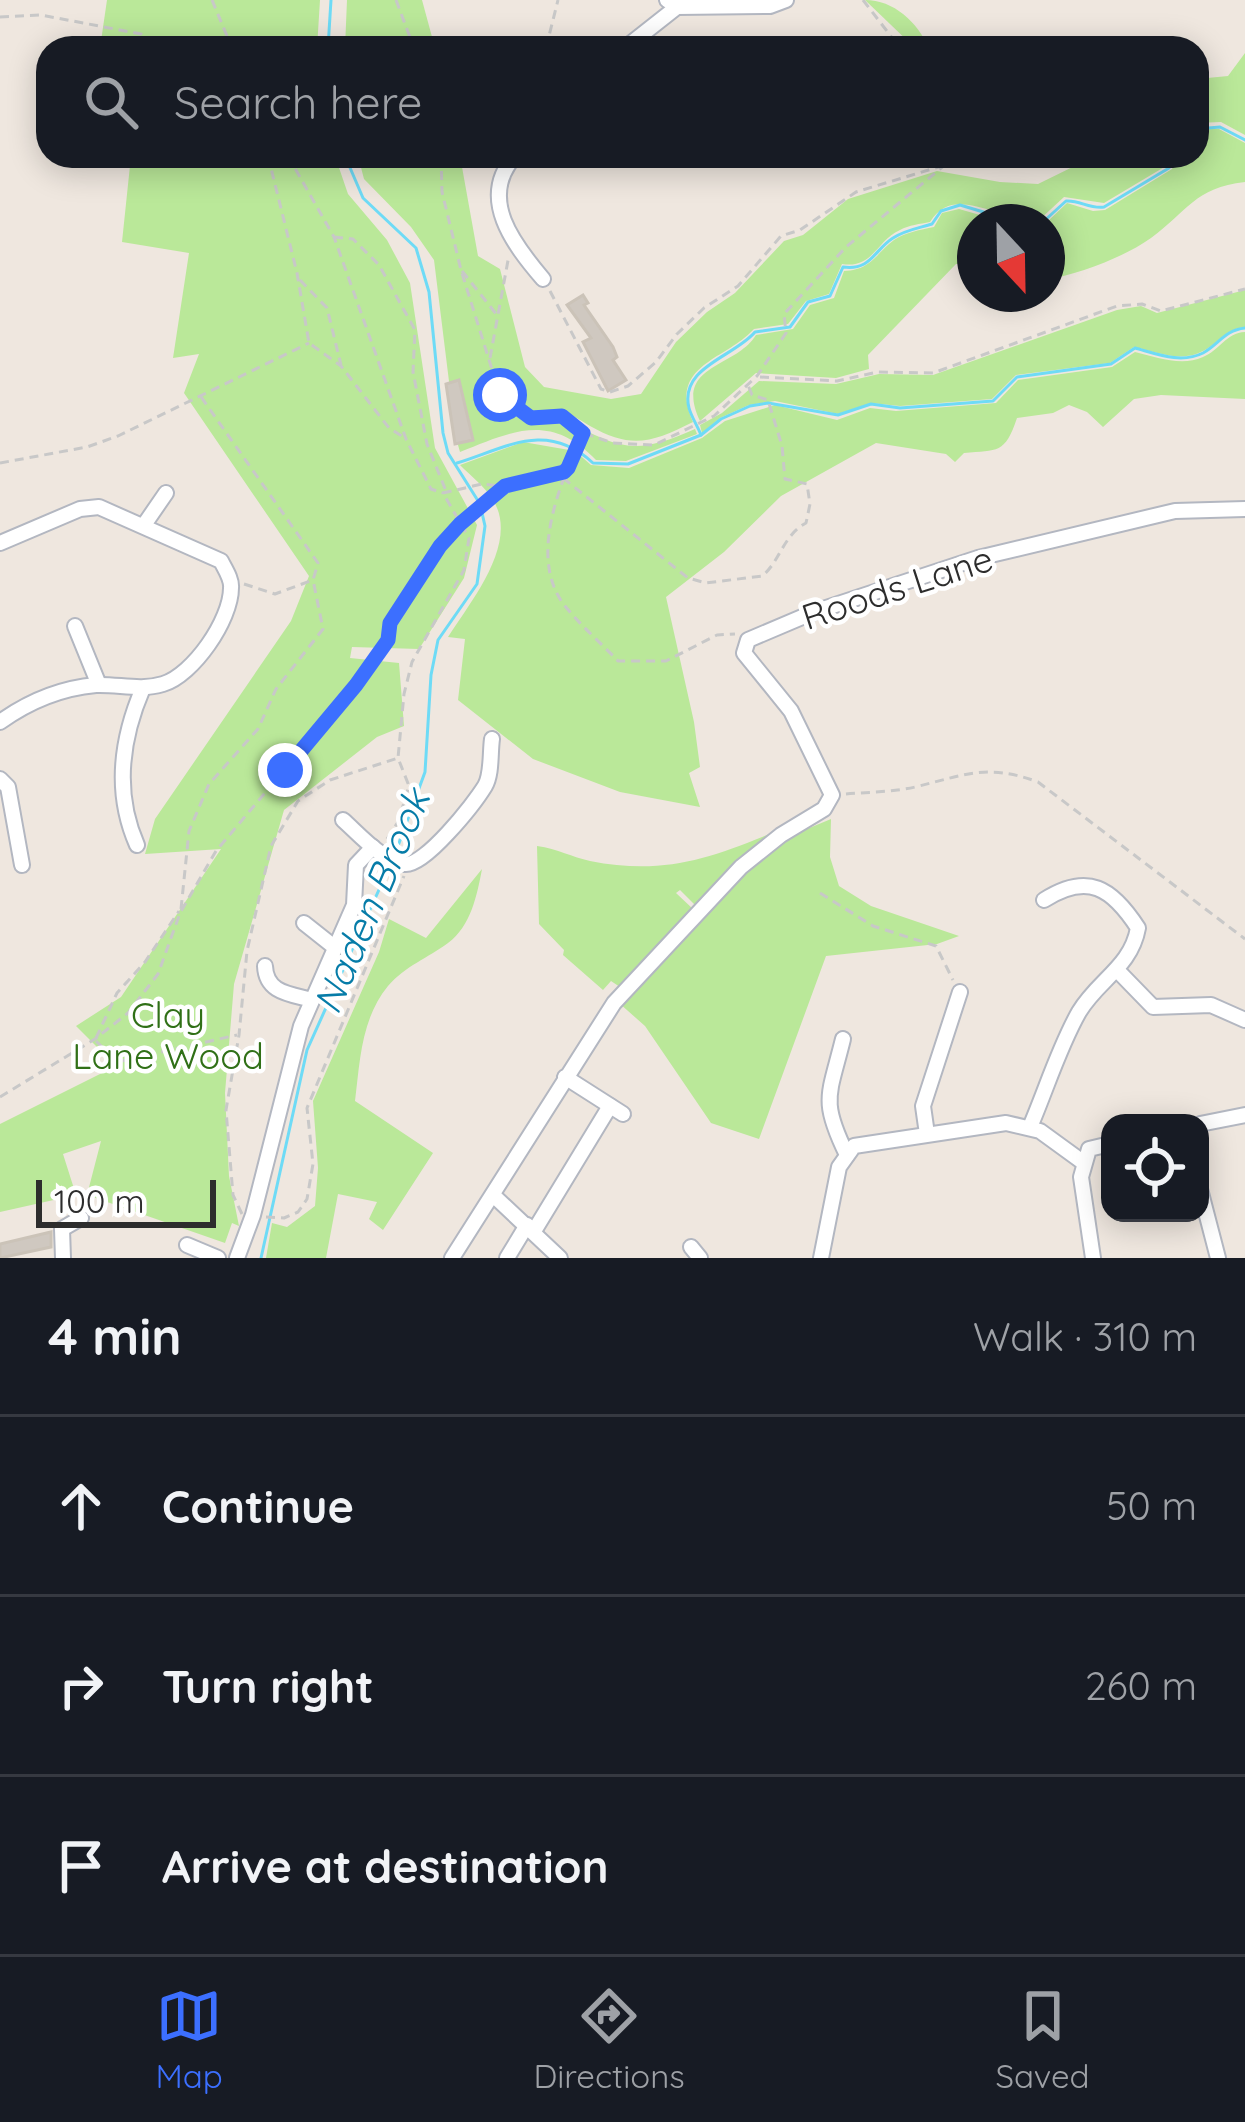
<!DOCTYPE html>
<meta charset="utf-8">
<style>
body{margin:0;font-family:Quicksand,sans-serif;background:#20242c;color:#f1f3f6}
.controls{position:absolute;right:36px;bottom:36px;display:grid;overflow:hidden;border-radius:24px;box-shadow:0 6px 30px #0003}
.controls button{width:108px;height:108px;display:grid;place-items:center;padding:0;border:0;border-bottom:3px solid #363941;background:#171b24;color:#f1f3f6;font:60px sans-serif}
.compass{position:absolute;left:957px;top:204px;width:108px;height:108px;border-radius:50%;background:#171b24;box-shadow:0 6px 30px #0003;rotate:158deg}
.scale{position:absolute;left:36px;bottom:30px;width:180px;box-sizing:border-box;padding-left:12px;border:6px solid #2d2d2d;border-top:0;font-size:33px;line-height:42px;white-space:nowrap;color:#2d2d2d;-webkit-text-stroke:9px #fff;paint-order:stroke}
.stop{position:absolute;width:36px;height:36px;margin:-27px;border:9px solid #3c6fff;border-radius:50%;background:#fff}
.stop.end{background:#3c6fff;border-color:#fff;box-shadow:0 3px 12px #0008}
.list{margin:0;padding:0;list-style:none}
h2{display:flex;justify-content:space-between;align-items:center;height:156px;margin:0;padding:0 48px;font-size:51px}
h2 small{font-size:39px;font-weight:400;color:#9ea1a6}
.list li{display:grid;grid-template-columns:78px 1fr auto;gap:36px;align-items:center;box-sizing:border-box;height:180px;padding:0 48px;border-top:3px solid #363941}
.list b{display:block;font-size:45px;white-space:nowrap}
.list em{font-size:39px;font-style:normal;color:#9ea1a6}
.icon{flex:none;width:66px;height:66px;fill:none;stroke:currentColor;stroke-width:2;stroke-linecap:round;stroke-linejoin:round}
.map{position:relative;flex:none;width:1245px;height:1258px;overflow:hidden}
.search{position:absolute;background:#171b24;box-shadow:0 6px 30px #0003;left:36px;right:36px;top:36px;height:132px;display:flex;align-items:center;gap:30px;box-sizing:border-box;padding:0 42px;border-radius:36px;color:#9ea1a6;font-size:45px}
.sheet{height:696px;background:#171b24}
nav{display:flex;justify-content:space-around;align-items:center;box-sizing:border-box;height:168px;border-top:3px solid #363941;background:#171b24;font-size:33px;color:#9ea1a6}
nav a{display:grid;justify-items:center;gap:6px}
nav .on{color:#3c6fff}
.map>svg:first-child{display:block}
</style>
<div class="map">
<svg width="1245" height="1258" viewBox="0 0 1245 1258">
<rect width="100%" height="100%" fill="#efe7df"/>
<g fill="#bae899">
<path d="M107 0H320L317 48H100Z"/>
<path d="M347 0H422L435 48H345Z"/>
<path d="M865 0C894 0 917 22 929 48H915Z"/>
<path d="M1245 53V135L1221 122 1197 123V79L1228 76Z"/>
<path d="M1203 128 1219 129 1245 143V182C1194 188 1188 211 1151 238 1123 258 1080 273 1047 280V222L1067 203 1093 211 1105 210 1172 169 1178 156H1197V132Z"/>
<path d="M131 156H335L348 194 387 240 410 283 435 448 477 525 464 578 419 649 352 647 350 658 399 663 404 726 377 737 284 810 234 984 225 1093 229 1176 239 1226 232 1223 225 1243 87 1195 101 1141 63 1154 76 1195 0 1212V1124L116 1066 76 1026 121 997 221 849 145 854 155 819 291 621 309 576 184 393 199 354 173 358 189 253 122 242Z"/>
<path d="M358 156H510L504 162 462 167 478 256 500 269 525 367 544 387 611 399 641 394 676 342 707 312 735 293 784 241 803 235 848 199 937 171 1000 182 1038 184 1095 156H1170L1166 166 1104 203 1064 197 1037 222H998L991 210C966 204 946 197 930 222 920 224 909 225 900 230 876 241 873 269 842 264L829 294 806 301 788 324 754 329C726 360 667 365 693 422 653 442 632 450 590 426 578 419 569 411 554 412L553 418H561C619 448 633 457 695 429L697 434 626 461 596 460C551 413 514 430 460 452L456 438 434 260 411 227 364 179Z"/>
<path d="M959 209 987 217 990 222H975V264H956L868 355 869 369 836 378 756 373 700 421C673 364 735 369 756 335L793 329 810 305 834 298 844 271C872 270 876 253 894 240 906 232 920 230 934 227L942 213Z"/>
<path d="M1245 290V327C1225 329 1219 343 1203 351 1181 363 1157 352 1134 347L1110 363 1016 375 992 399 900 406 871 403 838 414 775 401 749 405 720 418 702 433 700 425 722 413 759 381 836 384 879 374 933 375 1117 310 1141 306 1157 313Z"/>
<path d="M1245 332V399L1161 395 1134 399 1103 427 1087 412 1069 405 1053 413 1017 418C1005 454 998 450 964 453L955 462 946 454 876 443 781 496 724 552 666 597 694 722 700 767 689 773 700 807 620 792 533 759 458 700 465 639 448 637C470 602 520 543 493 500 485 487 471 476 460 465L523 442 575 451 591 465 629 468 702 438 725 421 775 405 837 420 870 408 896 411 996 403 1018 380 1112 367 1135 352C1157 357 1181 367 1203 357 1220 350 1226 333 1245 332Z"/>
<path d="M831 819 830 857 839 886 871 906 959 936 937 944 826 956 759 1139 711 1123 645 1026 619 1003 740 874 783 839Z"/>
<path d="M772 833 696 906 680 890 676 893 693 909 620 987 611 981 603 990 563 955 564 950 539 924 537 846C558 849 572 857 590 861 661 875 707 860 772 833Z"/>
<path d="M482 869C477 895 471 926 448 943 428 958 405 966 388 986 361 1019 360 1061 355 1101L433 1153 383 1230 369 1219 377 1202 338 1194 326 1258H266L272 1223 287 1227 315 1206 318 1168 313 1101 379 952 389 919 426 938Z"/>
</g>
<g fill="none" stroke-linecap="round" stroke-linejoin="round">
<g stroke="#6edbf6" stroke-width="3">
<path d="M328 48 331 0"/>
<path d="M1197 129 1220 127 1245 140"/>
<path d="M345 156 363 198 416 248 429 292 443 433 448 453 480 504 485 526 477 584 438 640 431 675 425 772 395 854"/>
<path d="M1043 222 1066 201C1080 200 1089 209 1104 207L1169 168 1174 156"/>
<path d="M701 435C698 427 691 416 689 408 679 367 734 357 755 332L790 327 808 302 830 296 843 267C871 271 874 250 893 238 905 230 919 228 932 224L941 211 960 205 990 214 994 222"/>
<path d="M457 463C506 448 546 420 593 463L628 464 701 435 721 419 750 406 768 403 838 415 871 404 900 408 993 401 1017 377 1111 364 1135 348C1157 354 1181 364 1203 353 1219 344 1225 330 1245 328"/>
<path d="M261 1258 307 1050 391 863"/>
</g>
</g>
<g fill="#cfc8c0" stroke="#cbc3b8" stroke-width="3">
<path d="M583 295 588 303 584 305 613 347 617 357 613 360 626 380 608 391 583 342 591 338 567 305Z"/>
<path d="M459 380 473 440 455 444 446 384Z"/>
<path d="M51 1232V1247L0 1258V1244Z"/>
</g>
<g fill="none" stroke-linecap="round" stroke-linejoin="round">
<g stroke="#b3b7c1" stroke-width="18">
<g id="minor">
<path d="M667 0 677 7 770 6 786 0"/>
<path d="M625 48 677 7"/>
<path d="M515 156C477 198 514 245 543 279"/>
<path d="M144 525 166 493"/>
<path d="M0 543 80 509 99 507 221 561C225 569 232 579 231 588 231 620 193 675 163 684 140 691 119 684 96 685 62 688 28 702 0 722"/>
<path d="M75 626 99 685"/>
<path d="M0 779 8 787 22 865"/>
<path d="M343 820C360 835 381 860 405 864 424 867 474 804 485 786 492 774 490 753 492 739"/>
<path d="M137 845C114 793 121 739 143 688"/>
<path d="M304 923 333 946"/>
<path d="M265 966C266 993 290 994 312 1000"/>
<path d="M1118 971 1153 1007 1211 1005 1245 1020"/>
<path d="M843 1039C829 1096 820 1100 847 1155"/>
<path d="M565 1077 623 1114"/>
<path d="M1200 1124 1245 1115"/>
<path d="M1030 1127C1046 1090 1059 1047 1079 1012 1098 980 1131 967 1138 928 1112 888 1088 872 1044 900"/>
<path d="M927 1134 923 1106 960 992"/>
<path d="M1200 1189 1218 1258"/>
<path d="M493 1195 560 1258"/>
<path d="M534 1231 610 1106"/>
<path d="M187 1245 218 1258"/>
<path d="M691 1247 700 1258"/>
<path d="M63 1258 62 1229 81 1218"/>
<path d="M237 1258 253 1215 301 1026 354 905 356 865 373 847"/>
<path d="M452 1258 614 1003 741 867 781 835 824 809 832 795 791 711 744 653 748 640 814 612 978 558 1175 511 1245 509"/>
<path d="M507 1258 527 1225"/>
<path d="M821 1258 839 1167 854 1146 1006 1123 1040 1131 1084 1163"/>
<path d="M1093 1258 1081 1177 1089 1149 1110 1144"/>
</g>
</g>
<g stroke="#c8c8c8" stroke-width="3" stroke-dasharray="9 6" stroke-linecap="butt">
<path d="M212 0 232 48"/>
<path d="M396 0 414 48"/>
<path d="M863 0 900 48"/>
<path d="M0 17 41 15 141 34 157 48"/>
<path d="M546 48 558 0"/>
<path d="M268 156 297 273 309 343 341 366 389 428 405 438"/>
<path d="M288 156 334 237 406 439 431 489 443 493"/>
<path d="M441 156 442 192 461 270 500 395 531 417 562 416 583 433 613 443 654 445 714 416 757 376 786 333 784 314 846 247 946 164 950 156"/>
<path d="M334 237 353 239 379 265 415 330 413 372 427 444 446 491"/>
<path d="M462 271 497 315"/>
<path d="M300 280 327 308 341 365"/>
<path d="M550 291 601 389 610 392 628 386 656 362 677 334 704 308 738 286 781 236 800 230 856 192 945 165"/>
<path d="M490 358 509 255"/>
<path d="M760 377 837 381 878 372 933 373 1117 306 1142 304 1161 311 1245 289"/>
<path d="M582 435C561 482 527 558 565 606 581 626 601 643 618 661H666L717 635 735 634"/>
<path d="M0 463 87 447 118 436 309 343"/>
<path d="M563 478 688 578 706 583 762 576C780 562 783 535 806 523L810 504 807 484 785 479 782 446 768 400 752 395 748 385"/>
<path d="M244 584 275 594 313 580"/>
<path d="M846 794C869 792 893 792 915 787 965 775 987 763 1038 782L1245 939"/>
<path d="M387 839 398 822 409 786 398 758 404 694 412 662 464 570 469 538 443 493 482 484 501 486"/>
<path d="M820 893 873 926 936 946 953 980"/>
<path d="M181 909 189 831 209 784 258 729 276 689 323 629 313 580 318 563 199 394"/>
<path d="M96 1038 117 993 145 962 179 911"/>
<path d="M96 1041 117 1062 237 1035"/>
<path d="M0 1097 95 1039 128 1013 158 974 180 913 216 851 356 685 388 640 390 623 440 546 477 508 505 486 564 473"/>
<path d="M242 1214 233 1195 226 1110 239 1035 247 951 271 846 298 801 330 780 398 758"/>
<path d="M266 1217 284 1218 298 1212 307 1199 313 1164 307 1108 404 876"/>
</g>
<use href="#minor" stroke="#fff" stroke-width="14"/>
</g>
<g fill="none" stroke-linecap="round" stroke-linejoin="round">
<path stroke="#3c6fff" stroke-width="15" d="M285 770 356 685 388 640 390 623 440 546 460 524 505 486 564 472 568 468 583 433 562 416 531 418 500 395"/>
</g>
<g text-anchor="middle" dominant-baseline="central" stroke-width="9" stroke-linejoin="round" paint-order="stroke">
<g font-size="36" fill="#2d2d2d" stroke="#fff">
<text transform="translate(897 587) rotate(-18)">Roods Lane</text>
</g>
<g font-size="36" fill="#307017" stroke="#fff">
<text x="168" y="1014">Clay<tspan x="168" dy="41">Lane Wood</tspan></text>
</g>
<g font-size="39" font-style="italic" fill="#067ca8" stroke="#fff">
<text transform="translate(371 901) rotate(-67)">Naden Brook</text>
</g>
</g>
</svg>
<div class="controls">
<button><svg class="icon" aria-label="locate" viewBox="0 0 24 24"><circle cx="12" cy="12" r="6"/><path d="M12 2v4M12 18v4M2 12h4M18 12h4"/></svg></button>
</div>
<svg class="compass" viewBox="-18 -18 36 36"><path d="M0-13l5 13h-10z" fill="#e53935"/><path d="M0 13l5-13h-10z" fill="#9ea1a6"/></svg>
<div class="scale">100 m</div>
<div class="stop" style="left:500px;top:395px"></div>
<div class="stop end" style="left:285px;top:770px"></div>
<div class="search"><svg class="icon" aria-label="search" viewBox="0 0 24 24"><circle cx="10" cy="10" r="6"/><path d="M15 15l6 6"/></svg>Search here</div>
</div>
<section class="sheet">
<h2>4 min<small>Walk · 310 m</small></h2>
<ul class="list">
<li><svg class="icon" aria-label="ahead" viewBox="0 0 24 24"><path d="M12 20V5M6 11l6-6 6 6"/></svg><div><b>Continue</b></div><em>50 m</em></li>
<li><svg class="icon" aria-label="right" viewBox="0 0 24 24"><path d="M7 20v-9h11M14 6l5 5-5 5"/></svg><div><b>Turn right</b></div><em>260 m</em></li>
<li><svg class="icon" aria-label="arrive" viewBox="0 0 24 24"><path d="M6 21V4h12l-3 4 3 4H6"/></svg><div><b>Arrive at destination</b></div></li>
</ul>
</section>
<nav>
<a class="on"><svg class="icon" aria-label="map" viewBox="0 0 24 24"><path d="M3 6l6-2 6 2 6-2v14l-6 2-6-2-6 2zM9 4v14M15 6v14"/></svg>Map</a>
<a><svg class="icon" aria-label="directions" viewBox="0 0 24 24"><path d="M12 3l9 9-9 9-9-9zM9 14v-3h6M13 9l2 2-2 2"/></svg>Directions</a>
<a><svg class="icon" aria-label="saved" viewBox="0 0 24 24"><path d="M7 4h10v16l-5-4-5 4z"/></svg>Saved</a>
</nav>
